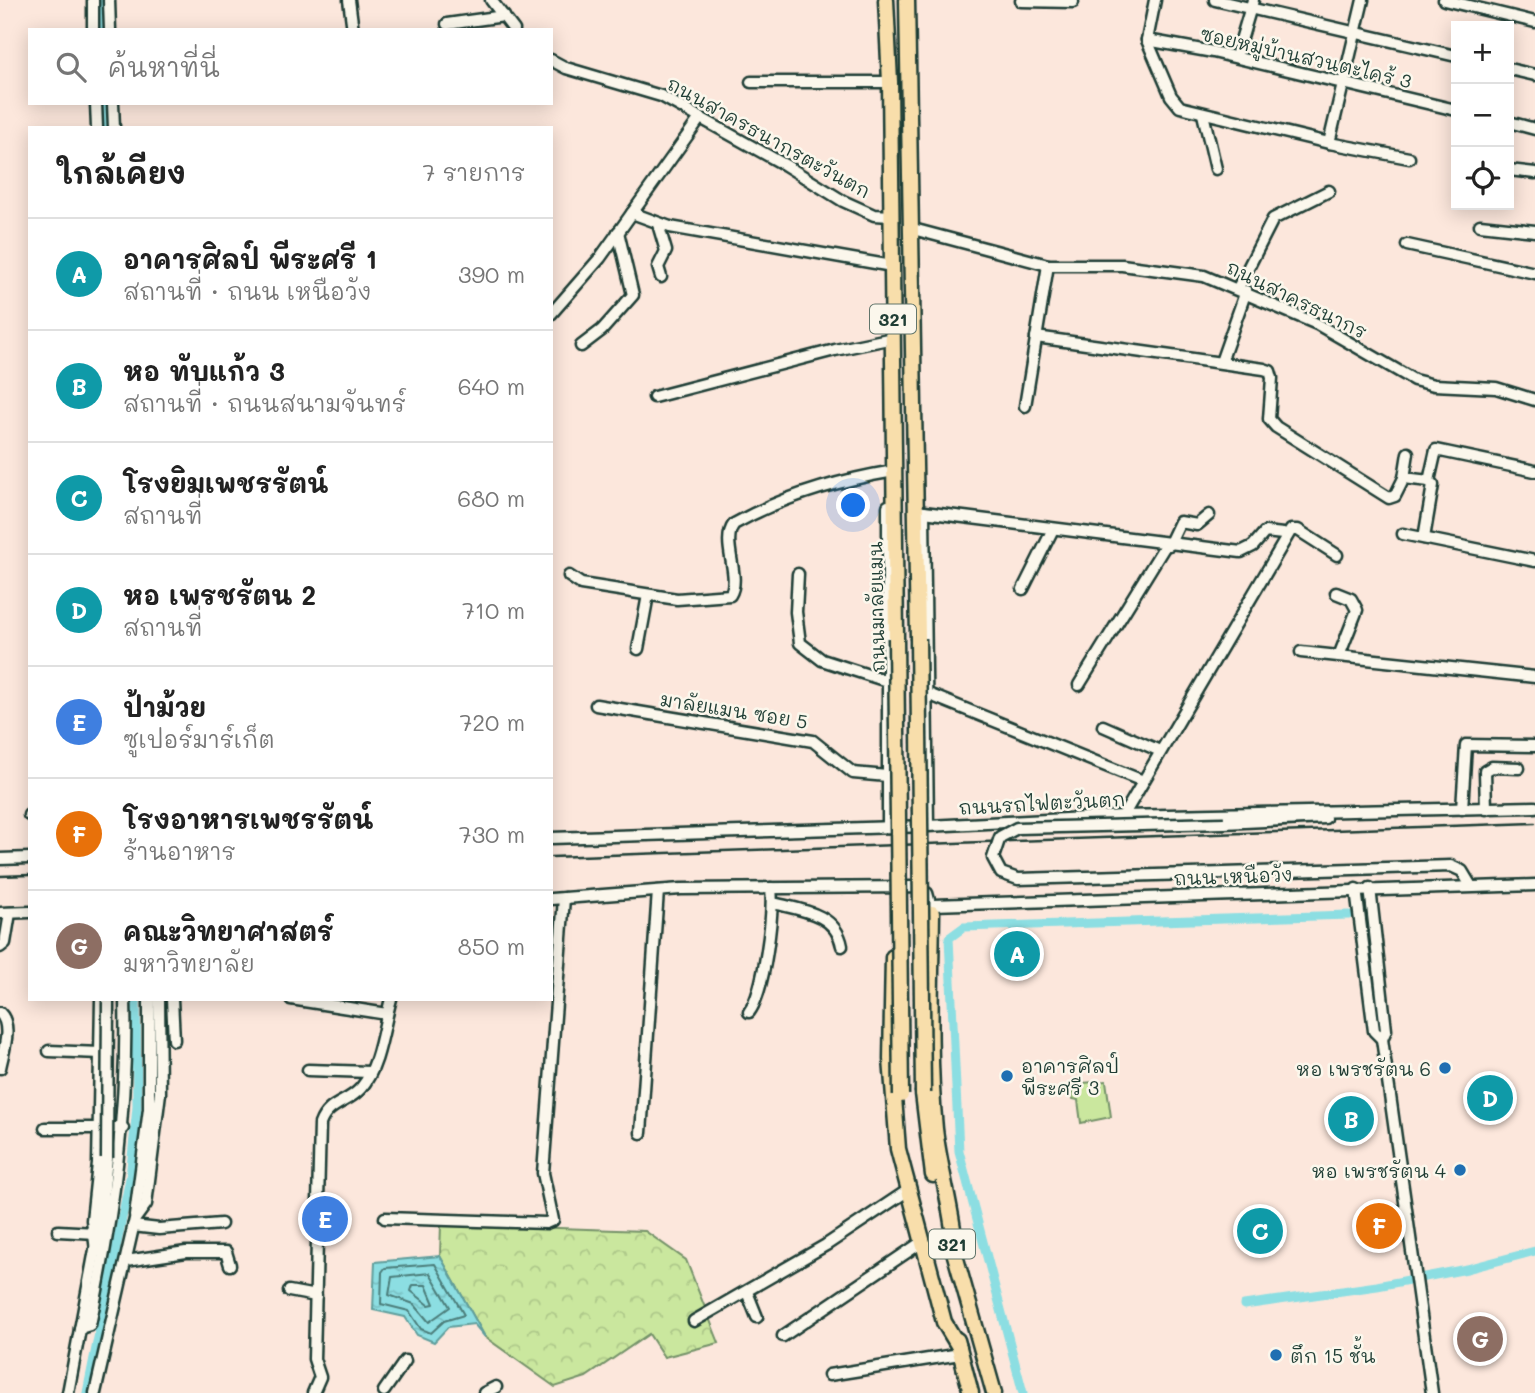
<!DOCTYPE html>
<html lang="th">
<meta charset="utf-8">
<style>
body{margin:0;font-family:Mali,"Playpen Sans Thai",sans-serif;background:#f6f6f6;color:#222}
.controls{position:absolute;right:21px;top:21px;display:grid;overflow:hidden;border-radius:0px;box-shadow:0 4px 18px #0003}
.controls button{width:63px;height:63px;display:grid;place-items:center;padding:0;border:0;border-bottom:2px solid #e0e0e0;background:#fff;color:#222;font:35px sans-serif}
.you{position:absolute;left:854px;top:506px;width:24px;height:24px;margin:-18px;border:5px solid #fff;border-radius:50%;background:#1a73e8;box-shadow:0 0 0 10px #1a73e833}
.badge{display:grid;place-items:center;width:46px;height:46px;border-radius:50%;background:#1f6fb2;color:#fff;font-size:23px;font-weight:700}
.pin{position:absolute;translate:-50% -50%;border:4px solid #fff;box-shadow:0 2px 7px #0006}
.list{margin:0;padding:0;list-style:none}
h2{display:flex;justify-content:space-between;align-items:center;height:91px;margin:0;padding:0 28px;font-size:30px}
h2 small{font-size:23px;font-weight:400;color:#767676}
.list li{display:grid;grid-template-columns:46px 1fr auto;gap:21px;align-items:center;box-sizing:border-box;height:112px;padding:0 28px;border-top:2px solid #e0e0e0}
.list b{display:block;font-size:26px;white-space:nowrap}
.list p{margin:0;font-size:23px;white-space:nowrap;color:#767676}
.list em{font-size:23px;font-style:normal;color:#767676}
.icon{flex:none;width:38px;height:38px;fill:none;stroke:currentColor;stroke-width:2;stroke-linecap:round;stroke-linejoin:round}
.map{position:relative;flex:none;width:1535px;height:1393px;overflow:hidden}
.search{position:absolute;background:#fff;box-shadow:0 4px 18px #0003;left:28px;top:28px;width:525px;height:77px;display:flex;align-items:center;gap:18px;box-sizing:border-box;padding:0 24px;border-radius:0px;color:#767676;font-size:26px}
.panel{position:absolute;background:#fff;box-shadow:0 4px 18px #0003;left:28px;top:126px;width:525px;height:875px;border-radius:0px}
.map>svg:first-child{display:block}
</style>
<div class="map">
<svg width="1535" height="1393" viewBox="0 0 1535 1393">
<defs>
<pattern id="forest-crowns" width="20" height="18" patternUnits="userSpaceOnUse" patternTransform="scale(1.75)"><rect width="20" height="18" fill="#cae79e"/><path d="M2 6a3 3 0 1 1 6 0M12 15a3 3 0 1 1 6 0" fill="none" stroke="#adc789"/></pattern>
<pattern id="water-ripples" width="26" height="14" patternUnits="userSpaceOnUse" patternTransform="scale(1.75)"><rect width="26" height="14" fill="#8cdee2"/><path d="M2 4q2-2 4 0t4 0M15 11q2-2 4 0t4 0" fill="none" stroke="#78bfc2"/></pattern>
</defs>
<rect width="100%" height="100%" fill="#fce7dc"/>
<filter id="ink" filterUnits="userSpaceOnUse"><feTurbulence type="fractalNoise" baseFrequency=".0143" numOctaves="2"/><feDisplacementMap in="SourceGraphic" scale="14" xChannelSelector="R" yChannelSelector="G"/><feConvolveMatrix kernelMatrix="1 2 1 2 8 2 1 2 1" color-interpolation-filters="sRGB"/></filter>
<g filter="url(#ink)">
<path fill="url(#forest-crowns)" stroke="#749269" stroke-width="2" d="M441 1224 645 1231 686 1260 719 1343 664 1357 649 1334 586 1377 555 1387 485 1337 440 1256Z"/>
<path fill="#cae79e" stroke="#749269" stroke-width="2" d="M1106 1081 1111 1117 1081 1123 1078 1100 1073 1099 1071 1084Z"/>
<path fill="url(#water-ripples)" stroke="#609e9c" stroke-width="2" d="M440 1256 485 1337 474 1324 448 1327 434 1342 417 1335 405 1317 373 1310 375 1262Z"/>
<g fill="none" stroke-linecap="round" stroke-linejoin="round">
<g stroke="#4b7d7a" stroke-width="2">
<path d="M435 1264 464 1315 444 1321 431 1333 421 1329 409 1311 381 1304 382 1272 385 1268Z"/>
<path d="M430 1273 450 1307 429 1322 414 1304 389 1295 392 1277Z"/>
<path d="M413 1285H426L434 1304 429 1305 411 1291Z"/>
</g>
<g stroke="#8cdee2" stroke-width="9">
<path d="M101 0 102 30"/>
<path d="M104 103 105 128"/>
<path d="M1244 1305 1377 1286 1467 1269 1535 1251"/>
<path d="M87 1393 130 1178 137 1107 136 999"/>
<path d="M1023 1393 959 1151 949 938 964 927 1349 915"/>
</g>
<g stroke="#1f3d34" stroke-width="15">
<g id="minor">
<path d="M93 0V30"/>
<path d="M109 0 110 30"/>
<path d="M349 0 353 30"/>
<path d="M491 0 514 30"/>
<path d="M1155 0 1147 40 1171 96 1180 107 1329 143 1409 158"/>
<path d="M1215 0 1456 56"/>
<path d="M1444 0 1535 22"/>
<path d="M1021 1 1073 2"/>
<path d="M447 24 504 16"/>
<path d="M1147 40 1213 52 1456 110"/>
<path d="M1236 57 1253 0"/>
<path d="M551 60 566 68 661 96 785 165 843 201 874 215 891 216"/>
<path d="M1509 69 1535 75"/>
<path d="M751 82H890"/>
<path d="M96 103 97 128"/>
<path d="M113 103 114 128"/>
<path d="M1203 114 1216 169"/>
<path d="M1509 122 1535 129"/>
<path d="M1329 143 1363 0"/>
<path d="M1509 170 1535 173"/>
<path d="M632 213 670 227 892 266"/>
<path d="M658 224 666 251 658 267 661 277"/>
<path d="M1480 225 1535 231"/>
<path d="M913 229 1048 265H1122L1204 276 1317 324 1414 380 1434 385 1496 388 1535 400"/>
<path d="M1407 245 1535 273"/>
<path d="M1238 288 1273 219 1329 191"/>
<path d="M551 314 600 258 700 118"/>
<path d="M1036 337 1264 369 1270 371 1272 378 1269 419 1276 427 1389 498 1395 496 1404 478 1429 481"/>
<path d="M581 346 602 330 633 295 618 232"/>
<path d="M1221 362 1246 291"/>
<path d="M654 397 835 350 893 338"/>
<path d="M1025 406 1048 265"/>
<path d="M1404 478 1408 453"/>
<path d="M916 511 1241 552 1253 546 1265 532 1283 534"/>
<path d="M924 512 928 826"/>
<path d="M1403 534 1535 561"/>
<path d="M1424 538 1433 485 1429 481 1436 450 1535 471"/>
<path d="M1169 545 1180 522 1197 525 1209 515"/>
<path d="M798 574 796 612 800 643 822 660 887 681"/>
<path d="M569 576 581 584 677 599 730 595C742 576 720 542 734 524 782 497 840 480 894 471"/>
<path d="M1023 589 1053 529"/>
<path d="M1336 593 1351 599 1357 610 1339 656"/>
<path d="M638 649 648 595"/>
<path d="M1301 652 1535 677"/>
<path d="M1079 685 1166 544"/>
<path d="M928 694 1143 781"/>
<path d="M596 705 813 741 853 773 887 776"/>
<path d="M1103 726 1160 751"/>
<path d="M1462 809 1466 745 1535 746"/>
<path d="M1486 809 1485 771 1492 767 1519 768"/>
<path d="M29 815H30"/>
<path d="M1123 816 1291 530H1298L1337 555"/>
<path d="M1224 823 1325 818"/>
<path d="M888 827V506"/>
<path d="M551 838 928 826 1123 816 1535 807"/>
<path d="M0 859 30 858"/>
<path d="M1224 873 1451 866 1462 871 1471 886"/>
<path d="M1356 889 1374 1031 1382 1039 1386 1030 1370 888"/>
<path d="M551 899 681 889 914 887 927 893 932 911"/>
<path d="M773 903C801 910 836 913 842 946"/>
<path d="M933 905 1535 885"/>
<path d="M0 913 30 912"/>
<path d="M0 947 5 943 10 913"/>
<path d="M172 999 174 1040"/>
<path d="M291 999 387 1014"/>
<path d="M749 1012C764 993 774 913 771 888"/>
<path d="M0 1013C13 1026 3 1052 0 1068"/>
<path d="M1382 1039 1432 1393"/>
<path d="M49 1051 101 1053"/>
<path d="M308 1070 370 1072"/>
<path d="M45 1128H123"/>
<path d="M641 1133 658 891"/>
<path d="M135 1215 149 1109V999"/>
<path d="M385 1218 546 1223 553 1220 543 1173 564 898"/>
<path d="M133 1226 159 1229 221 1224"/>
<path d="M58 1231 96 1233"/>
<path d="M96 1250 92 1220 98 1164 101 999"/>
<path d="M126 1261 186 1252H226L230 1265"/>
<path d="M289 1291 316 1296"/>
<path d="M747 1292 757 1317"/>
<path d="M694 1321 826 1245 907 1191"/>
<path d="M80 1328 90 1325C113 1216 128 1110 125 999"/>
<path d="M783 1336 922 1242"/>
<path d="M829 1375 960 1354"/>
<path d="M384 1391 405 1361"/>
<path d="M68 1393 101 1218 107 1158"/>
<path d="M95 1393 135 1219 146 1204 160 1093 159 999"/>
<path d="M313 1393 320 1377 314 1359 320 1124C328 1102 347 1104 361 1088 380 1066 383 1027 391 999"/>
<path d="M484 1393 496 1387"/>
</g>
</g>
<g stroke="#1f3d34" stroke-width="19">
<g id="highway">
<path d="M886 0 890 82 896 638"/>
<path d="M907 0 918 638"/>
<path d="M932 913C931 985 928 1058 935 1129 940 1173 954 1213 956 1257"/>
<path d="M893 957 891 1059 898 1149 944 1322 959 1347"/>
<path d="M923 1093 933 1175"/>
<path d="M953 1248 994 1393"/>
<path d="M957 1340 971 1393"/>
</g>
</g>
<use href="#minor" stroke="#fbf7ec" stroke-width="10"/>
<use href="#highway" stroke="#f8deab" stroke-width="14"/>
<g stroke="#1f3d34" stroke-width="2.5">
<path d="M551 857 1535 823"/>
<path d="M0 876 30 875"/>
</g>
<g stroke="#1f3d34" stroke-width="15" stroke-linecap="butt">
<g id="minor-bridge">
<path d="M1224 873 1018 879 1001 873 993 858 1000 837 1017 828 1224 823"/>
<path d="M107 1158 108 999"/>
</g>
</g>
<g stroke="#1f3d34" stroke-width="19" stroke-linecap="butt">
<g id="highway-bridge">
<path d="M896 638 901 1095"/>
<path d="M918 638 923 1093"/>
</g>
</g>
<use href="#minor-bridge" stroke="#fbf7ec" stroke-width="10"/>
<use href="#highway-bridge" stroke="#f8deab" stroke-width="14"/>
</g>
</g>
<g fill="#1f6fb2" stroke="#fbf7ec" stroke-width="2.5">
<circle cx="1445" cy="1068" r="7"/>
<circle cx="1007" cy="1076" r="7"/>
<circle cx="1460" cy="1170" r="7"/>
<circle cx="1276" cy="1355" r="7"/>
</g>
<g text-anchor="middle" dominant-baseline="central" stroke-width="5" stroke-linejoin="round" paint-order="stroke">
<g fill="#fbf7ec" stroke="#61756b" stroke-width="2">
<rect x="870" y="304.5" width="46" height="29" rx="5"/>
<rect x="929" y="1229.5" width="46" height="29" rx="5"/>
</g>
<g font-size="18" font-weight="bold" fill="#1f3d34">
<text x="893" y="319">321</text>
<text x="952" y="1244">321</text>
</g>
<g font-size="19" fill="#1f3d34" stroke="#fbf7ec">
<text transform="translate(1306 57) rotate(13)">ซอยหมู่บ้านสวนตะไคร้ 3</text>
<text transform="translate(769 137) rotate(29)">ถนนสาครธนากรตะวันตก</text>
<text transform="translate(1297 299) rotate(26)">ถนนสาครธนากร</text>
<text transform="translate(876 607) rotate(-91)">ถนนมาลัยแมน</text>
<text transform="translate(734 710) rotate(9)">มาลัยแมน ซอย 5</text>
<text transform="translate(1042 803) rotate(-3)">ถนนรถไฟตะวันตก</text>
<text transform="translate(1233 876) rotate(-2)">ถนน เหนือวัง</text>
</g>
<g font-size="19" fill="#1f3d34" stroke="#fbf7ec" text-anchor="start">
<text x="1021" y="1065">อาคารศิลป์<tspan x="1021" dy="22">พีระศรี 3</tspan></text>
<text x="1431" y="1068" text-anchor="end">หอ เพรชรัตน 6</text>
<text x="1446" y="1170" text-anchor="end">หอ เพรชรัตน 4</text>
<text x="1290" y="1355">ตึก 15 ชั้น</text>
</g>
</g>
</svg>
<div class="controls">
<button>+</button>
<button>−</button>
<button><svg class="icon" aria-label="locate" viewBox="0 0 24 24"><circle cx="12" cy="12" r="6"/><path d="M12 2v4M12 18v4M2 12h4M18 12h4"/></svg></button>
</div>
<div class="you"></div>
<div class="pin badge" style="left:1017px;top:954px;background:#0f9aa8">A</div>
<div class="pin badge" style="left:1351px;top:1119px;background:#0f9aa8">B</div>
<div class="pin badge" style="left:1260px;top:1231px;background:#0f9aa8">C</div>
<div class="pin badge" style="left:1490px;top:1098px;background:#0f9aa8">D</div>
<div class="pin badge" style="left:325px;top:1219px;background:#3f7fe0">E</div>
<div class="pin badge" style="left:1379px;top:1226px;background:#e8710a">F</div>
<div class="pin badge" style="left:1480px;top:1339px;background:#8d6e63">G</div>
<div class="search"><svg class="icon" aria-label="search" viewBox="0 0 24 24"><circle cx="10" cy="10" r="6"/><path d="M15 15l6 6"/></svg>ค้นหาที่นี่</div>
<section class="panel">
<h2>ใกล้เคียง<small>7 รายการ</small></h2>
<ul class="list">
<li><span class="badge" style="background:#0f9aa8">A</span><div><b>อาคารศิลป์ พีระศรี 1</b><p>สถานที่ · ถนน เหนือวัง</p></div><em>390 m</em></li>
<li><span class="badge" style="background:#0f9aa8">B</span><div><b>หอ ทับแก้ว 3</b><p>สถานที่ · ถนนสนามจันทร์</p></div><em>640 m</em></li>
<li><span class="badge" style="background:#0f9aa8">C</span><div><b>โรงยิมเพชรรัตน์</b><p>สถานที่</p></div><em>680 m</em></li>
<li><span class="badge" style="background:#0f9aa8">D</span><div><b>หอ เพรชรัตน 2</b><p>สถานที่</p></div><em>710 m</em></li>
<li><span class="badge" style="background:#3f7fe0">E</span><div><b>ป้าม้วย</b><p>ซูเปอร์มาร์เก็ต</p></div><em>720 m</em></li>
<li><span class="badge" style="background:#e8710a">F</span><div><b>โรงอาหารเพชรรัตน์</b><p>ร้านอาหาร</p></div><em>730 m</em></li>
<li><span class="badge" style="background:#8d6e63">G</span><div><b>คณะวิทยาศาสตร์</b><p>มหาวิทยาลัย</p></div><em>850 m</em></li>
</ul>
</section>
</div>
